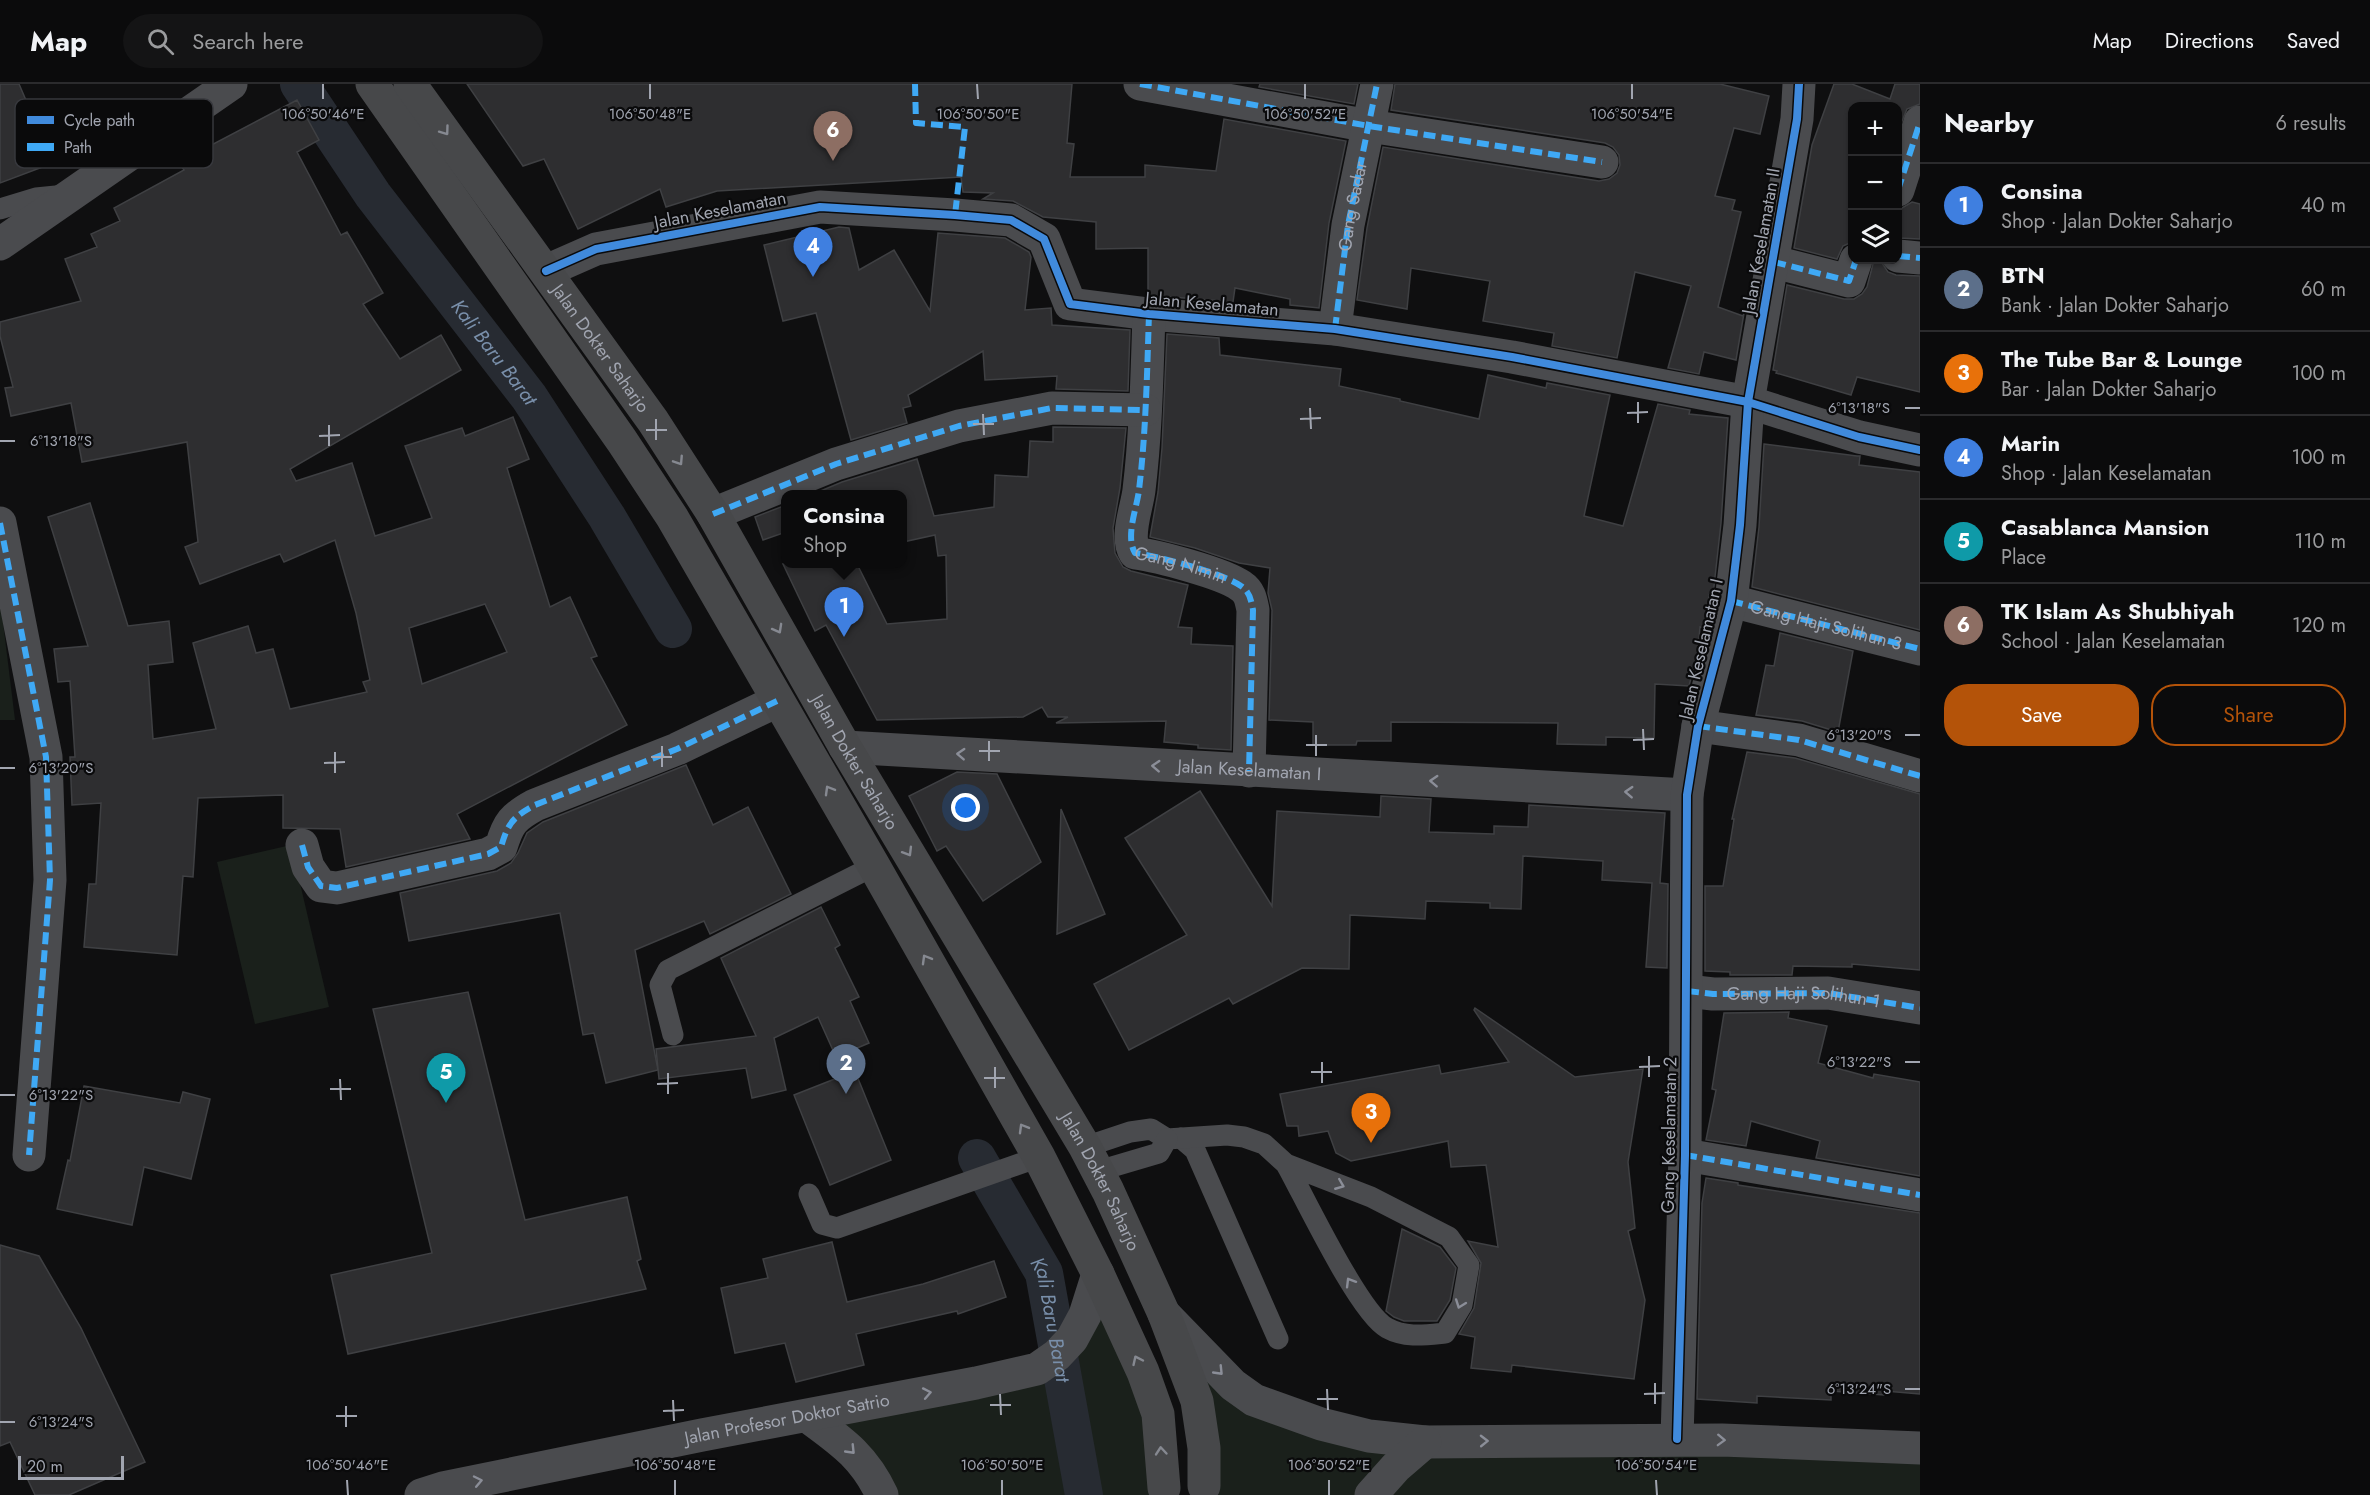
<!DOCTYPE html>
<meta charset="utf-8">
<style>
body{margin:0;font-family:Jost,sans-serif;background:#141415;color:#f1f3f6}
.controls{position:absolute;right:18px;top:18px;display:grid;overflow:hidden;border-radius:12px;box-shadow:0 2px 4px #0004}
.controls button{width:54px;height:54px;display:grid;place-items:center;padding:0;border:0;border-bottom:2px solid #2b2b2d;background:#0b0b0c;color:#f1f3f6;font:30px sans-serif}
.scale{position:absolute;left:18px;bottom:15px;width:106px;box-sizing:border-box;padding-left:6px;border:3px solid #a1a5b0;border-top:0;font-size:16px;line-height:21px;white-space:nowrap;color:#a1a5b0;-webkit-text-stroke:4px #0a0a0b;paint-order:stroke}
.you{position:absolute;left:966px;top:724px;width:21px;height:21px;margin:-15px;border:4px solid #fff;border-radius:50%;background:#1a73e8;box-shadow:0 0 0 9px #1a73e833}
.badge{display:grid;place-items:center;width:39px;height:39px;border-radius:50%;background:#b45309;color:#fff;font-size:20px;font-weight:700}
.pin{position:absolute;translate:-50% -50px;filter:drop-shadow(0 2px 3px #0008)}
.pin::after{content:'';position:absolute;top:32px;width:21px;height:18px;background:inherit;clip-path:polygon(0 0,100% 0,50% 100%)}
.popup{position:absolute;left:781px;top:406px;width:126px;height:78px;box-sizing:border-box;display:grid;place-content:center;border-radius:12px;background:#0b0b0c;filter:drop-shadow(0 2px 4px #0005);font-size:20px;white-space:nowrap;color:#9a9b9d}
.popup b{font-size:22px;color:#f1f3f6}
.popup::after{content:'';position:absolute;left:50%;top:100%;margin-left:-12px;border:12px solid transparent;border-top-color:#0b0b0c}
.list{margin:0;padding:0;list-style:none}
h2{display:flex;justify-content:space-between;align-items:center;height:78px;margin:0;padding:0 24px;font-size:26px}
h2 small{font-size:20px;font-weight:400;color:#9a9b9d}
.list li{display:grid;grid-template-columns:39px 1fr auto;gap:18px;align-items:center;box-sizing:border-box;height:84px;padding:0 24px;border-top:2px solid #2b2b2d}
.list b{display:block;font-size:22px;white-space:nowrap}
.list p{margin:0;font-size:20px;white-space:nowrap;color:#9a9b9d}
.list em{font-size:20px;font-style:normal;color:#9a9b9d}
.actions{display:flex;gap:12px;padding:18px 24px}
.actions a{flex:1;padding:14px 0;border:2px solid #b45309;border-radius:24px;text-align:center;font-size:21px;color:#b45309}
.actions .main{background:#b45309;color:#fff}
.icon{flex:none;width:33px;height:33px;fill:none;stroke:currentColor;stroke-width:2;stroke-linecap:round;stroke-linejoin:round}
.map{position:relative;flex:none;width:1920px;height:1411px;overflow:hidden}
header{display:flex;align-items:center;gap:36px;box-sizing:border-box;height:84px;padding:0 30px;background:#0b0b0c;border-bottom:2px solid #2b2b2d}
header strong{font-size:28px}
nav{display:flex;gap:33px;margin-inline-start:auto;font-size:21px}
.search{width:420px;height:54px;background:#141415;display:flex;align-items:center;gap:15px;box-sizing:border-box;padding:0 21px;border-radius:33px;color:#9a9b9d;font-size:22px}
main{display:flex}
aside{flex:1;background:#0b0b0c}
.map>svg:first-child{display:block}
</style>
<header>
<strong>Map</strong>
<div class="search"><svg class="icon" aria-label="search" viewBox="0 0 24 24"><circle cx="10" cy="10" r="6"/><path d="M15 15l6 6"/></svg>Search here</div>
<nav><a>Map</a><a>Directions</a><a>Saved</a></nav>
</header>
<main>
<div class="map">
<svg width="1920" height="1411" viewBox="0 0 1920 1411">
<rect width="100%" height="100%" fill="#0f0f10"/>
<g fill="#1a201b">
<path d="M0 514 15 636H0Z"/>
<path d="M291 761 329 923 255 940 217 778Z"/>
<path d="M1098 1190 1143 1288 1164 1411H882L807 1332 1037 1285Z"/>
<path d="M1183 1279 1321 1340 1920 1365V1411H1205Z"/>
</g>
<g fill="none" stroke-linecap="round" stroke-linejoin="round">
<g stroke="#272b32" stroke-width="38">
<path id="s1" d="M299 0 373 111 529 313 607 433 673 545"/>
<path id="s2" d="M977 1074 1044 1189 1084 1411"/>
</g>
</g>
<g fill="#2e2e30" stroke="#3f4043" stroke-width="1.5" fill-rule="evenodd">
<path d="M0 0H19L53 79 0 99Z"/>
<path d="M467 0H1072L1067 59 1074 60 1070 93H1145V81L1216 87 1224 35 1346 57 1329 139 1319 224 1290 221V215L1235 204 1233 218 1148 211V164L1096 165V138L1043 133 1013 117 983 115 993 109 963 108 961 93 717 107 666 123 660 105 578 145 544 75 523 82Z"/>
<path d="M1260 0H1358L1354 20 1259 3Z"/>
<path d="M1395 0H1720L1769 12 1760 50 1734 44 1715 112 1735 116 1732 126 1741 128 1718 223 1743 232 1744 229 1736 276 1704 268 1699 290 1668 284 1691 202 1635 188 1617 274 1552 262 1554 249 1483 237 1490 197 1411 184 1407 225 1357 216 1367 144 1383 63 1599 97 1609 95 1617 89 1620 81 1619 71 1613 63 1605 59 1391 26Z"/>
<path d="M1834 0H1852L1890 15 1895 0H1920V20L1907 25 1898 47V22H1852V158L1843 162 1837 175 1794 164 1812 61Z"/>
<path d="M297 16 319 56 297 68 341 151 347 148 383 209 363 220 400 275 441 251 461 286 290 385 296 397 352 379 375 452 432 434 405 362 462 344 465 352 513 333 529 375 507 384 550 523 570 513 597 572 591 574 627 641 457 730 470 755 346 783 340 745 283 744V711L198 714 193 793 183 792 177 871 84 863 89 800H96L101 719 72 721 70 673H75L70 597 58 598 54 565 88 562 48 433 90 419 128 542 169 537 173 578 148 581 153 655 216 645 193 559 248 542 256 569 273 565 290 625 367 608 363 598 370 596 356 529 335 456 284 478 280 470 200 500 185 463 198 458 187 358 82 378 71 319 11 332 5 304 13 303 0 252V238L81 217 65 175 97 163 91 150 120 137 114 124 184 86 179 78ZM485 520 507 568 422 600 409 544Z"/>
<path d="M1912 118 1920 120V155L1898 154V124H1902Z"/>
<path d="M839 143 849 144 859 186 894 166 930 227 938 149 1005 154 1029 168 1031 173 1025 226 1051 224 1052 241 1130 246 1128 307 1056 305 1057 292 985 296 983 267 908 311 911 322 903 324 907 339 851 356 816 229 783 237 764 161Z"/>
<path d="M1874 176H1880L1888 188 1896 191 1920 192V308L1857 293 1851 311 1776 289 1777 287 1773 286 1787 201 1844 215H1854L1862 210 1867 203Z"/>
<path d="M1167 250 1219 254 1220 271 1341 285 1339 302 1400 315V317L1479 335 1488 291 1546 304 1547 299 1610 311 1584 432 1623 442 1658 320 1690 326 1689 330 1728 334 1721 439 1713 511H1709L1708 529 1705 544 1700 543 1698 567 1689 602 1655 600 1654 654 1606 653V661L1557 660 1558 639 1391 638V657H1357L1356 661H1313V638L1269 636 1272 526 1268 509 1270 484 1239 479 1195 464 1150 453 1158 408 1162 364Z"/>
<path d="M1053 343 1126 344 1120 404 1113 444 1115 469 1123 483 1131 487 1188 501 1178 543 1192 544 1191 560 1233 562 1231 666 1198 664V661L1164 658 1166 637 1056 639 1068 633H1048L1042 623 1023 633 877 636 826 541 815 547 783 480H857L887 540 947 535 946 471 938 472 935 451 903 458V411H811L842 398 917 375 934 432 994 423 995 391 1028 393 1030 357 1053 358Z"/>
<path d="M1764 360 1857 372H1860L1859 381 1920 388V546L1752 503 1759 443Z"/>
<path d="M786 421V448L763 456 755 433Z"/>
<path d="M1780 549 1853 567 1838 648 1802 637 1756 631 1766 581 1774 582Z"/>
<path d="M1747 668 1795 674 1920 710V886L1852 880V883L1793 882 1792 891H1730V888L1705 887V802H1723L1734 735H1732Z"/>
<path d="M686 681 713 741 748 723 791 810 710 850 704 837 635 866 658 986 606 999 594 949 583 951 560 829 409 857 400 809 497 787 511 779 518 769 527 749 543 738Z"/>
<path d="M957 688 997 690 1041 778 983 817 946 762 937 767 909 712Z"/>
<path d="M1200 707 1272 822 1277 727 1380 733 1381 712 1431 715 1429 748 1494 750V742L1528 743 1529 721 1665 729 1660 799 1668 800 1667 884 1646 883 1652 799 1602 796 1603 777 1523 772 1521 825 1490 824V819L1426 817 1425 835 1350 831 1349 885 1302 884 1233 920 1229 914 1129 966 1094 900 1187 851 1125 754Z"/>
<path d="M1061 725 1105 830 1057 850Z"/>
<path d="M821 823 840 861 835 864 859 913 850 917 869 959 836 973 818 933 774 954 786 1006 752 1014 746 984 659 995 656 965 756 952 721 874Z"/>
<path d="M468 908 525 1136 627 1113 641 1175 637 1177 646 1205 348 1270 331 1191 432 1169 373 925Z"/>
<path d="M1475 924 1575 993 1643 985 1628 1078 1635 1144 1628 1147 1645 1216 1634 1295 1512 1281 1511 1288 1471 1284 1475 1253 1459 1250 1474 1224 1481 1179 1468 1157 1498 1163 1486 1081 1451 1083 1448 1057 1351 1077 1336 1069 1328 1047 1299 1052 1298 1042H1287L1280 1010 1439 981 1441 990 1509 978 1474 926Z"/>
<path d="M1789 928 1788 934 1827 942 1818 979 1873 994 1874 990 1920 998V1092L1816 1074 1820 1057 1751 1037 1746 1062 1706 1056 1716 1006 1712 1005 1724 929Z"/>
<path d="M855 987 891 1076 830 1101 794 1011Z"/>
<path d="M84 1002 180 1019 183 1008 210 1015 191 1095 144 1083 132 1141 57 1125 68 1076 70 1077Z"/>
<path d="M1706 1094 1738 1099V1101L1920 1129V1310L1885 1307 1884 1311 1831 1307V1316L1757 1312V1319L1697 1315 1702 1119Z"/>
<path d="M1402 1145 1440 1163 1456 1184 1450 1216 1437 1237H1404L1394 1233 1386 1227Z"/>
<path d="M832 1158 847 1218 923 1200 994 1177 1006 1213 958 1230 957 1227 856 1250 864 1281 796 1298 785 1259 735 1269 721 1204 768 1194 763 1175Z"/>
<path d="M0 1161 39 1172 81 1244 145 1378 69 1411H35L10 1358 0 1362Z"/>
</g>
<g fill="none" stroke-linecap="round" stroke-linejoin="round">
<g stroke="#4a4b4e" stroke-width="21">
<path d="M0 125 36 114 66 111"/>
<path d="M673 951 660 901 668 886 874 782"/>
<path d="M1181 1054 1195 1066 1278 1255"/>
<path d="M1085 1063 1130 1048 1151 1045 1167 1055 1227 1051 1244 1053 1264 1060 1286 1080 1371 1113 1449 1153 1469 1181 1462 1221 1445 1249C1425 1251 1405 1254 1387 1244 1359 1229 1304 1112 1286 1080"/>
<path d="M1098 1087 1159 1069 1167 1055"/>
<path d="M809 1110 822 1140 837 1144 1039 1073"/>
</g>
<g stroke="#4a4b4e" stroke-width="33">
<path d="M1140 0 1369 42 1602 78"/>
<path d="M1898 106 1920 38"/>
<path d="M1898 172 1920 174"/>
<path d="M1774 178 1849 197 1856 176"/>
<path d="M546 187 596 165 820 123 955 131 1011 136 1044 155 1070 220 1149 230 1335 245 1512 273 1748 318 1859 353 1920 366"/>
<path id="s3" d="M1149 230C1147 289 1146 348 1139 406 1137 424 1125 452 1135 469 1157 472 1223 489 1241 502 1250 508 1251 516 1253 526L1249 687"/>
<path id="s4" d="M1335 245 1348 141 1377 0"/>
<path d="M713 430 836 380 959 342 1052 324 1145 326"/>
<path d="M0 439 46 673 50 796 29 1071"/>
<path id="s5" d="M1731 517 1920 565"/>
<path d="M1698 642 1799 656 1920 692"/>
<path id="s6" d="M845 663 1687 711"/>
<path d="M302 761 308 783 321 802 337 804 488 770 501 763C508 739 513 733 535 721L677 665 777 617"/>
<path id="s7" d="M1687 907 1713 910 1828 909 1920 924"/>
<path d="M1685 1071 1920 1111"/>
<path d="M1677 1355 1685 1071 1687 711 1698 642 1731 517 1740 441 1748 318 1797 35 1799 0"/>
</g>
<g stroke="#4a4b4e" stroke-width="33">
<path d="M0 160 231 0"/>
<path d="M1164 1230 1233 1301 1254 1316 1321 1340 1369 1352 1425 1358 1722 1356 1920 1364"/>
<path d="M807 1332C841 1357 864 1372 882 1411"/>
<path id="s8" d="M421 1411 443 1404 702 1351 976 1299 1037 1285 1057 1271 1072 1255 1085 1231 1098 1190"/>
<path d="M1371 1411 1396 1383 1425 1358"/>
</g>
<g stroke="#47484a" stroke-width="33">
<path d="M372 0 622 357 672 433 874 782 1039 1073 1098 1190 1143 1288 1158 1330 1164 1404"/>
<path id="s9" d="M410 0 653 337 713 430 845 663 1085 1063 1108 1107 1164 1230 1197 1317 1204 1364V1402"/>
</g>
<g stroke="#3fa9f5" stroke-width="6" stroke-dasharray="12 6" stroke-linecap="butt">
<path d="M915 0 916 39 965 43 955 131"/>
<path d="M1140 0 1369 42 1602 78"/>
<path d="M1898 106 1920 38"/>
<path d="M1898 172 1920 174"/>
<path d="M1774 178 1849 197 1856 176"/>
<path d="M1149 230C1147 289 1146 348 1139 406 1137 424 1125 452 1135 469 1157 472 1223 489 1241 502 1250 508 1251 516 1253 526L1249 687"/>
<path d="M1335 245 1348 141 1377 0"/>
<path d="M713 430 836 380 959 342 1052 324 1145 326"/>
<path d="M0 439 46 673 50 796 29 1071"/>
<path d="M1731 517 1920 565"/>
<path d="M1698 642 1799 656 1920 692"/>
<path d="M302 761 308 783 321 802 337 804 488 770 501 763C508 739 513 733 535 721L677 665 777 617"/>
<path d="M1687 907 1713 910 1828 909 1920 924"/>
<path d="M1685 1071 1920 1111"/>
</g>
<g stroke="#0a0a0b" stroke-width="11">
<g id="cycleway">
<path d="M546 187 596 165 820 123 955 131 1011 136 1044 155 1070 220 1149 230 1335 245 1512 273 1748 318 1859 353 1920 366"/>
<path d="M1677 1355 1685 1071 1687 711 1698 642 1731 517 1740 441 1748 318 1797 35 1799 0"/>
</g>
</g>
<use href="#cycleway" stroke="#408adc" stroke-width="8"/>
</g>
<defs><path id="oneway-chevron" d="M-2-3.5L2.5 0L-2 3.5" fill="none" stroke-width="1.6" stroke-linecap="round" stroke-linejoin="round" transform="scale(1.5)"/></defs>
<g stroke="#868991">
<use href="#oneway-chevron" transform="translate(445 47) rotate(54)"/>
<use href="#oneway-chevron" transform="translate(679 377) rotate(57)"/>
<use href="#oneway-chevron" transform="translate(778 545) rotate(61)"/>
<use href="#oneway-chevron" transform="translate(829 706) rotate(-120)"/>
<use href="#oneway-chevron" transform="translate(908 768) rotate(59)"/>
<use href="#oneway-chevron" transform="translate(926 875) rotate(-120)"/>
<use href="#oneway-chevron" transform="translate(1023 1044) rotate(-120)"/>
<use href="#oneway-chevron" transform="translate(1137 1276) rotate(-115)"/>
<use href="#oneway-chevron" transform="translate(1161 1367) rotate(-95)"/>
</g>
<g stroke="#8b8e98">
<use href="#oneway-chevron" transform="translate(961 670) rotate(-177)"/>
<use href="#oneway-chevron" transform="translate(1156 682) rotate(-177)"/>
<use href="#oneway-chevron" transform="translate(1434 697) rotate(-177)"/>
<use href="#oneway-chevron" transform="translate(1629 708) rotate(-177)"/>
<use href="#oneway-chevron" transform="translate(1340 1101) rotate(22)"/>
<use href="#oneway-chevron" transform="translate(1350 1198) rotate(-121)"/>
<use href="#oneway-chevron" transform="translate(1460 1220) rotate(110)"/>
<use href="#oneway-chevron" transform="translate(1219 1287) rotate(46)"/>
<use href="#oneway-chevron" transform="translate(927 1309) rotate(-11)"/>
<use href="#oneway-chevron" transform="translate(1721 1356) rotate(2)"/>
<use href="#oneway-chevron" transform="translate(1484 1357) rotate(-1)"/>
<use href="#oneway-chevron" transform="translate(851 1366) rotate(46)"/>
<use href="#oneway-chevron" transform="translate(478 1397) rotate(-12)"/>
</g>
<path fill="none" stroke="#a1a5b0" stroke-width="2" d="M323 0V15M650 0V15M977 0 978 15M1305 0V15M1632 0V15M1638 318V339M1310 324 1311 345M1905 324H1920M1627 329 1648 328M983 330 984 351M656 335V356M1300 335 1321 334M973 340H994M329 341V362M646 346H667M319 352 340 351M0 357H15M1643 645 1644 666M1316 651V672M1905 651H1920M1633 656 1654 655M989 657V677M1306 661H1327M662 662V683M979 667H1000M335 668V689M651 673H672M324 679 345 678M0 684H15M1649 972V993M1322 978V999M1905 978H1920M995 983V1004M1639 983 1660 982M1311 988H1332M668 989V1010M984 994H1005M340 995 341 1016M657 1000 678 999M330 1005H351M0 1011H15M1655 1299V1320M1327 1305 1328 1326M1905 1305H1920M1000 1310 1001 1331M1644 1310 1665 1309M1317 1315H1338M673 1316 674 1337M990 1321H1011M346 1322V1343M663 1327 684 1326M336 1332H357M0 1338H15M347 1396 348 1411M675 1396V1411M1002 1396V1411M1329 1396V1411M1656 1396 1657 1411"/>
<g text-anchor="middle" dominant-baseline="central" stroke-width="4.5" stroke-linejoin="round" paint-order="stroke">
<g font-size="18" fill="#a1a5b0" stroke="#0a0a0b">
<text stroke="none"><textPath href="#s4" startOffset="124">Gang Sadar</textPath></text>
<text transform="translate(720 126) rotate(-11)">Jalan Keselamatan</text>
<text transform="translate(1761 157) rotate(-80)">Jalan Keselamatan II</text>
<text transform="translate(1212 220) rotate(5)">Jalan Keselamatan</text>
<text stroke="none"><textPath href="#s9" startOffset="326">Jalan Dokter Saharjo</textPath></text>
<text stroke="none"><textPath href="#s3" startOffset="288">Gang Nimin</textPath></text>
<text stroke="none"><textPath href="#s5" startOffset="98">Gang Haji Solihun 3</textPath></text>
<text transform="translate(1701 565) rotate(-77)">Jalan Keselamatan I</text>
<text stroke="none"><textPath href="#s9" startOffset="812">Jalan Dokter Saharjo</textPath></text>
<text stroke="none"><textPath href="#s6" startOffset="405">Jalan Keselamatan I</textPath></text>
<text stroke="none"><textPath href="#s7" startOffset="117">Gang Haji Solihun 1</textPath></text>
<text transform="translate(1669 1051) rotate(-89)">Gang Keselamatan 2</text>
<text stroke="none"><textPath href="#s9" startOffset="1298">Jalan Dokter Saharjo</textPath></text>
<text stroke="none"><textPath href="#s8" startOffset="374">Jalan Profesor Doktor Satrio</textPath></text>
</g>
<g font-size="20" font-style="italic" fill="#798faa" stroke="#0a0a0b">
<text stroke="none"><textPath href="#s1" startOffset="332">Kali Baru Barat</textPath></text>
<text stroke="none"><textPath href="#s2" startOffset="180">Kali Baru Barat</textPath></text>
</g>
</g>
<rect x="15" y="15" width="198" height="69" rx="9" fill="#0a0a0b" stroke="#37383d" stroke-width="1.5"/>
<rect x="27" y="32" width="27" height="8" fill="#408adc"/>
<rect x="27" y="59" width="27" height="8" fill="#3fa9f5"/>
<g font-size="16" fill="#a1a5b0">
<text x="64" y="42">Cycle path</text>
<text x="64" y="69">Path</text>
</g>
<g font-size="15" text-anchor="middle" fill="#a1a5b0" stroke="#0a0a0b" stroke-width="4.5" stroke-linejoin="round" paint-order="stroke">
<text x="323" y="35">106°50'46"E</text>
<text x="650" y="35">106°50'48"E</text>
<text x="978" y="35">106°50'50"E</text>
<text x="1305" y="35">106°50'52"E</text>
<text x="1632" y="35">106°50'54"E</text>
<text x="1859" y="329">6°13'18"S</text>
<text x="61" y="362">6°13'18"S</text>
<text x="1859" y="656">6°13'20"S</text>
<text x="61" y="689">6°13'20"S</text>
<text x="1859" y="983">6°13'22"S</text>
<text x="61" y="1016">6°13'22"S</text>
<text x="1859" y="1310">6°13'24"S</text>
<text x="61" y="1343">6°13'24"S</text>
<text x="347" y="1386">106°50'46"E</text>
<text x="675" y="1386">106°50'48"E</text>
<text x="1002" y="1386">106°50'50"E</text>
<text x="1329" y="1386">106°50'52"E</text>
<text x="1656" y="1386">106°50'54"E</text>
</g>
</svg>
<div class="controls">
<button>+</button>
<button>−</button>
<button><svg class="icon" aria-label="layers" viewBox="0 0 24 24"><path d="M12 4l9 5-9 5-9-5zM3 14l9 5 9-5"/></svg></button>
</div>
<div class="scale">20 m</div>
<div class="you"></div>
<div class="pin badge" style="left:844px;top:553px;background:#3f7fe0">1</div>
<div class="popup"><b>Consina</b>Shop</div>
<div class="pin badge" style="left:846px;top:1010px;background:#5c6f8a">2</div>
<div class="pin badge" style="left:1371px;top:1059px;background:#e8710a">3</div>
<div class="pin badge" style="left:813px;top:193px;background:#3f7fe0">4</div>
<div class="pin badge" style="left:446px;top:1019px;background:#0f9aa8">5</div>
<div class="pin badge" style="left:833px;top:77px;background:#8d6e63">6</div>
</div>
<aside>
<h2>Nearby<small>6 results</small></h2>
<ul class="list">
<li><span class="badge" style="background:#3f7fe0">1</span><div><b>Consina</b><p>Shop · Jalan Dokter Saharjo</p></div><em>40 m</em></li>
<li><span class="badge" style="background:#5c6f8a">2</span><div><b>BTN</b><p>Bank · Jalan Dokter Saharjo</p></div><em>60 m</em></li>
<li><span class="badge" style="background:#e8710a">3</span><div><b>The Tube Bar &amp; Lounge</b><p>Bar · Jalan Dokter Saharjo</p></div><em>100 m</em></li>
<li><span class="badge" style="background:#3f7fe0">4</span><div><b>Marin</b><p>Shop · Jalan Keselamatan</p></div><em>100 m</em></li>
<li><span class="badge" style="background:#0f9aa8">5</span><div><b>Casablanca Mansion</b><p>Place</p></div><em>110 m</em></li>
<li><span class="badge" style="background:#8d6e63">6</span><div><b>TK Islam As Shubhiyah</b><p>School · Jalan Keselamatan</p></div><em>120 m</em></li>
</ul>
<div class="actions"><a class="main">Save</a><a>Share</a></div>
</aside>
</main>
